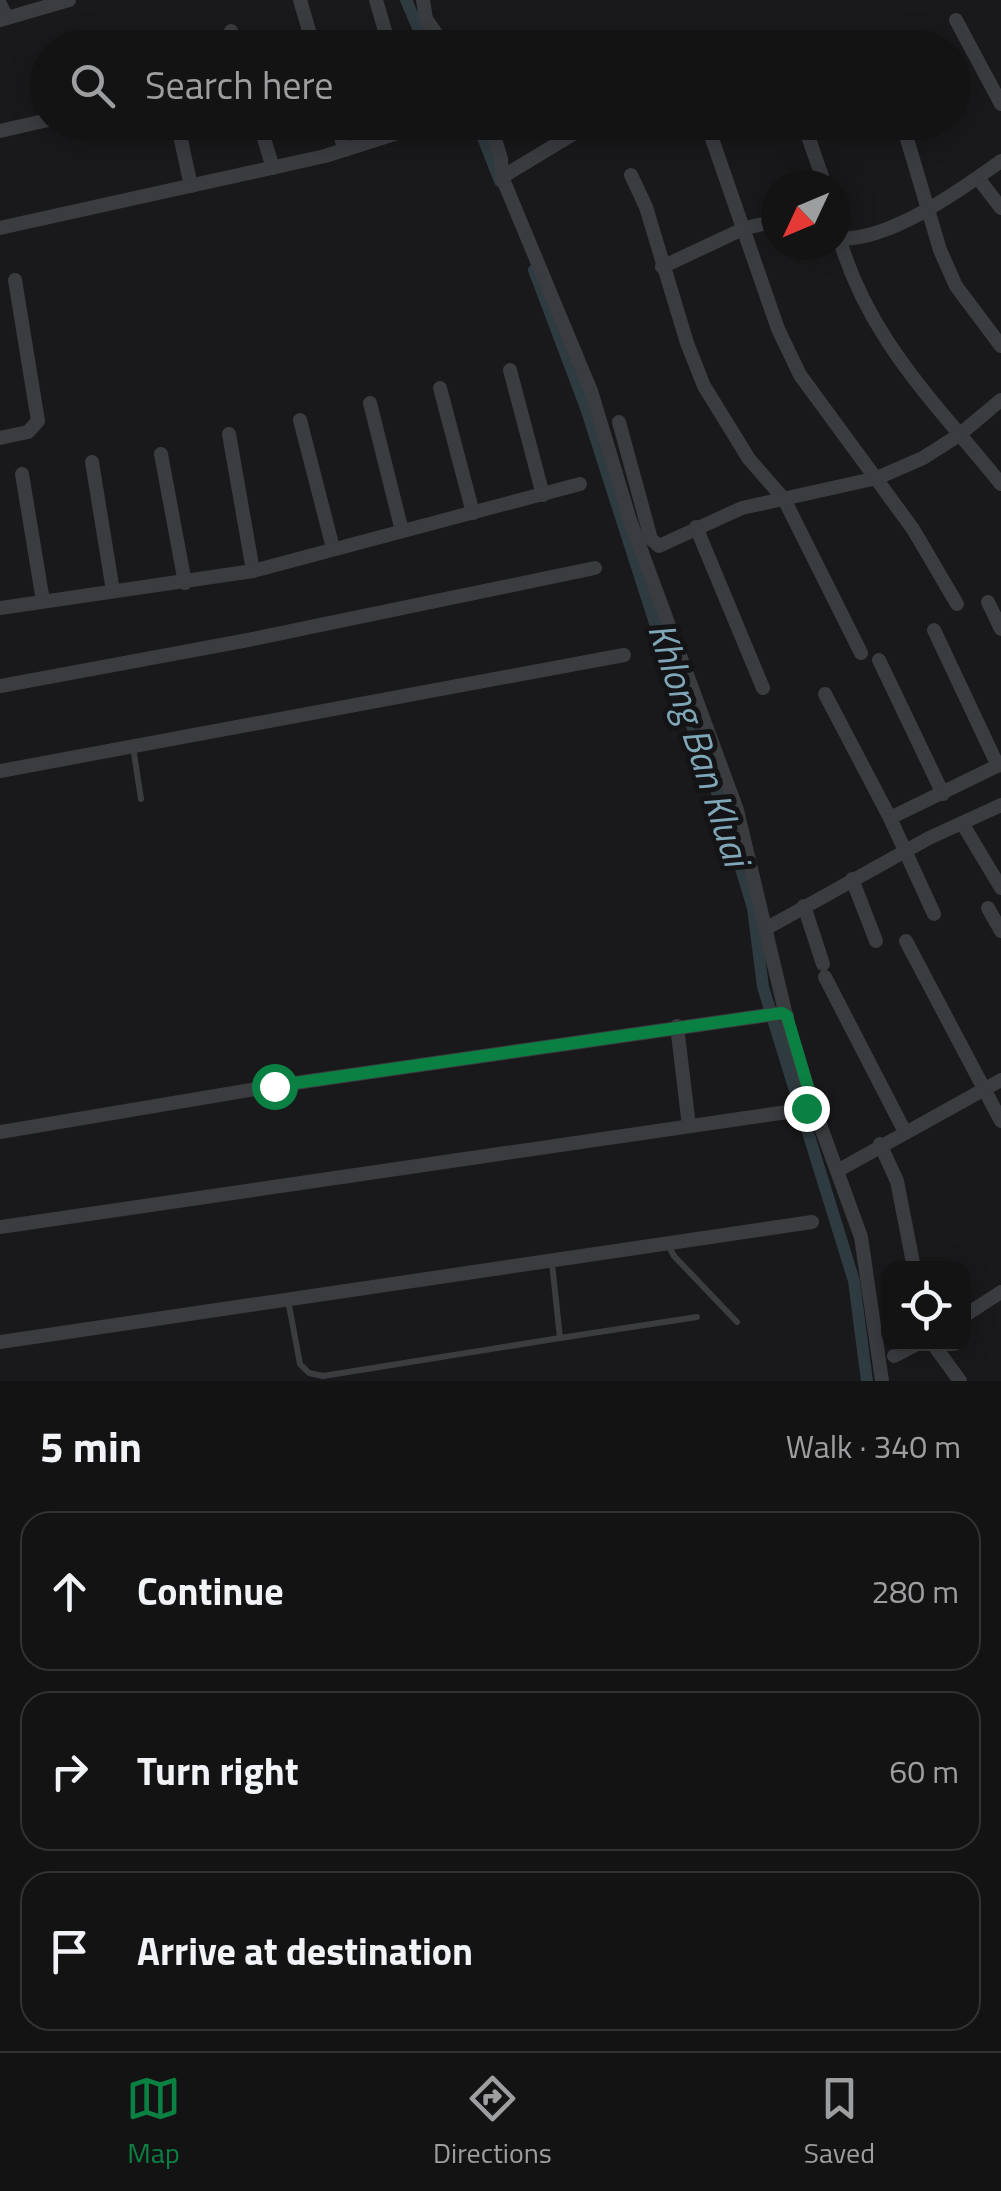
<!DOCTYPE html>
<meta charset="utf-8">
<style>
body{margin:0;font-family:"Titillium Web",sans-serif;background:#202022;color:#f1f3f6}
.controls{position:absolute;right:30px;bottom:30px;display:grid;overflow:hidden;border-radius:20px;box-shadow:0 5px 25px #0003}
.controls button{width:90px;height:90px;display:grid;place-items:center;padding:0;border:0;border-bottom:2px solid #323234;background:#131314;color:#f1f3f6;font:50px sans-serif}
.compass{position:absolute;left:761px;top:170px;width:90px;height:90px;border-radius:50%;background:#131314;box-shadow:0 5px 25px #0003;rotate:226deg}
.stop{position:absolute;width:30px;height:30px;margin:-22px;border:8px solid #0b8043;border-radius:50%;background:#fff}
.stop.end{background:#0b8043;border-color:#fff;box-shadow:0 2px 10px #0008}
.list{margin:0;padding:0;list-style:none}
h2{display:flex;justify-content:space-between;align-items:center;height:130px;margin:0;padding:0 40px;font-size:42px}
h2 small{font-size:32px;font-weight:400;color:#9d9ea0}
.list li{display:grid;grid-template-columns:65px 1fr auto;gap:30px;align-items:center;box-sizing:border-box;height:160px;margin:0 20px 20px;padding:0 20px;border:2px solid #323234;border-radius:30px}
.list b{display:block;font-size:38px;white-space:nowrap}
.list em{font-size:32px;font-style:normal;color:#9d9ea0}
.icon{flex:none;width:55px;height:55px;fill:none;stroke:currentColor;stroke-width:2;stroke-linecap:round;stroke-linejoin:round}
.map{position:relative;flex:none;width:1001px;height:1381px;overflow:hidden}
.search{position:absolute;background:#131314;box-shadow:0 5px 25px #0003;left:30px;right:30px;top:30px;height:110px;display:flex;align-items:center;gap:25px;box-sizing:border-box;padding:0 35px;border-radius:55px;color:#9d9ea0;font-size:38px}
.sheet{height:670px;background:#131314}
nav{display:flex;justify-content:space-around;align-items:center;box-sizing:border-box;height:140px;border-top:2px solid #323234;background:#131314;font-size:28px;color:#9d9ea0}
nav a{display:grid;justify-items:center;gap:5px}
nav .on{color:#0b8043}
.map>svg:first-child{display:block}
</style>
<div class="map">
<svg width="1001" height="1381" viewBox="0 0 1001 1381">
<rect width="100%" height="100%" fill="#19191b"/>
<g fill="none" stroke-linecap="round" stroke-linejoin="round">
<g stroke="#2e3b40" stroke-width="12">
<path d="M406 0 418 28 433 48"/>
<path d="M477 122 500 181"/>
<path d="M534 270 586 408 661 642 723 809 753 908 763 987 854 1281 867 1381"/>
</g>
<g stroke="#3a3c40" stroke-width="6">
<path d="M133 747 141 799"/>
<path d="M668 1245 674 1256 737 1322"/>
<path d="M552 1263 560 1338 697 1317"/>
<path d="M288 1300 300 1364 309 1373 323 1376 560 1338"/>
</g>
<g stroke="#3a3c40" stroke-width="14">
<path d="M300 0 314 48"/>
<path d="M376 0 390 48"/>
<path d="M423 0 426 19 446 48"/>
<path d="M0 4 7 18"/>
<path d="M0 20 69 0"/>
<path d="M956 20 1001 104"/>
<path d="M231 31 236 48"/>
<path d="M160 44 161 48"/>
<path d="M177 122 191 186"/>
<path d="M259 122 273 168"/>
<path d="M336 122 345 150"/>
<path d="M490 122 501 159 502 177 591 391 630 520 737 810 789 1028 814 1108 861 1237 882 1381"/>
<path d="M803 122 825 185"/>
<path d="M902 122 940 250 956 286 1001 346"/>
<path d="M0 131 48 120"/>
<path d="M710 133 778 329 800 375 913 529 957 604"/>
<path d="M631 175 646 207 687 343 704 386 749 459 784 499 861 653"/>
<path d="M502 177 593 122"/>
<path d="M978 178 1001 208"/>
<path d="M836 226C863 334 934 401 1001 484"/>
<path d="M0 228 325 156 432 122"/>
<path d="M836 238C886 244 962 189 1001 161"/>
<path d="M662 267 745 228 776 221"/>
<path d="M510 370 543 495"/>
<path d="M440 388 473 513"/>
<path d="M370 403 402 531"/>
<path d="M300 420 333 548"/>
<path d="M619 422 651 539 659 546 742 508 877 478 923 458 959 435 1001 400"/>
<path d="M229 434 253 571"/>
<path d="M0 438 28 432 38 421 15 280"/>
<path d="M161 454 185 583"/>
<path d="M92 462 113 591"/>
<path d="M22 474 43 601"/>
<path d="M696 527 763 688"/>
<path d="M988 602 1001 629"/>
<path d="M0 608 253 571 580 484"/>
<path d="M934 630 998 766"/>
<path d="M879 660 943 794"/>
<path d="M0 686 248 640 595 568"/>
<path d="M825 694 890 818"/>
<path d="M0 771 624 655"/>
<path d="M962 823 1001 888"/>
<path d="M852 879 876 941"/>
<path d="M804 906 823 964"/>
<path d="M988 908 1001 931"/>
<path d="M934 914 890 818 1001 764"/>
<path d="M767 928 929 838 1001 805"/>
<path d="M906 941 1001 1121"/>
<path d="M825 977 905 1132"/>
<path d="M677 1026 689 1126"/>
<path d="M0 1132 274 1086 782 1013 787 1016"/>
<path d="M880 1144 897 1181 914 1268"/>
<path d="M837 1171 1001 1080"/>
<path d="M0 1227 814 1108"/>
<path d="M964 1316 1001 1292"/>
<path d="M0 1342 812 1222"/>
<path d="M933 1344 960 1381"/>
<path d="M894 1356 917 1344"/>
</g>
</g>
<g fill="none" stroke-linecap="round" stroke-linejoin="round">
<path stroke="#0b8043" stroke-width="12" d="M274 1086 782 1013 787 1016 814 1108H806"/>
</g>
<g text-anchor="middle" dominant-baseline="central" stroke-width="10" stroke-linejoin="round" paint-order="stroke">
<g font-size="38" font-style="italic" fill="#80a7b8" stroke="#141416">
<text transform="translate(700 744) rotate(72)">Khlong Ban Kluai</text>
</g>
</g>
</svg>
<div class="controls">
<button><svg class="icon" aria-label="locate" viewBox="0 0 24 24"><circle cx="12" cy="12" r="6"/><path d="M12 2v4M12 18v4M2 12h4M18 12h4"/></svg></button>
</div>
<svg class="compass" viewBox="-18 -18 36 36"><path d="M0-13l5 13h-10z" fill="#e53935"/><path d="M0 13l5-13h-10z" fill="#9d9ea0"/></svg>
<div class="stop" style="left:274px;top:1086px"></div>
<div class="stop end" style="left:806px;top:1108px"></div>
<div class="search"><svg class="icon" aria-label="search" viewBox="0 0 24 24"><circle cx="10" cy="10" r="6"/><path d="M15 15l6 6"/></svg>Search here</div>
</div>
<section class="sheet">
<h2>5 min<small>Walk · 340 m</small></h2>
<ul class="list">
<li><svg class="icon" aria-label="ahead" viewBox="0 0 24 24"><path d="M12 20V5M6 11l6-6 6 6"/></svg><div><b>Continue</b></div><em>280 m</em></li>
<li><svg class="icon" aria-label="right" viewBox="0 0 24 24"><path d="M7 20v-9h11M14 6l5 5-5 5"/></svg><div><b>Turn right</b></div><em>60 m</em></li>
<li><svg class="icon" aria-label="arrive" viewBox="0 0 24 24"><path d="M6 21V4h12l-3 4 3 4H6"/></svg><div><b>Arrive at destination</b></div></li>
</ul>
</section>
<nav>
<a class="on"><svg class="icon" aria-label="map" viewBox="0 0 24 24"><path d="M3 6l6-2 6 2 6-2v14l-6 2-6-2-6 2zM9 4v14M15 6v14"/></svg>Map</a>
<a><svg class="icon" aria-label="directions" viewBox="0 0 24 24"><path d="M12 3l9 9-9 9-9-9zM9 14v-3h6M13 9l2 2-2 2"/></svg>Directions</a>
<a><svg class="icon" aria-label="saved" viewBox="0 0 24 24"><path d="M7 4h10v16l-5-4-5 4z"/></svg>Saved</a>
</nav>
